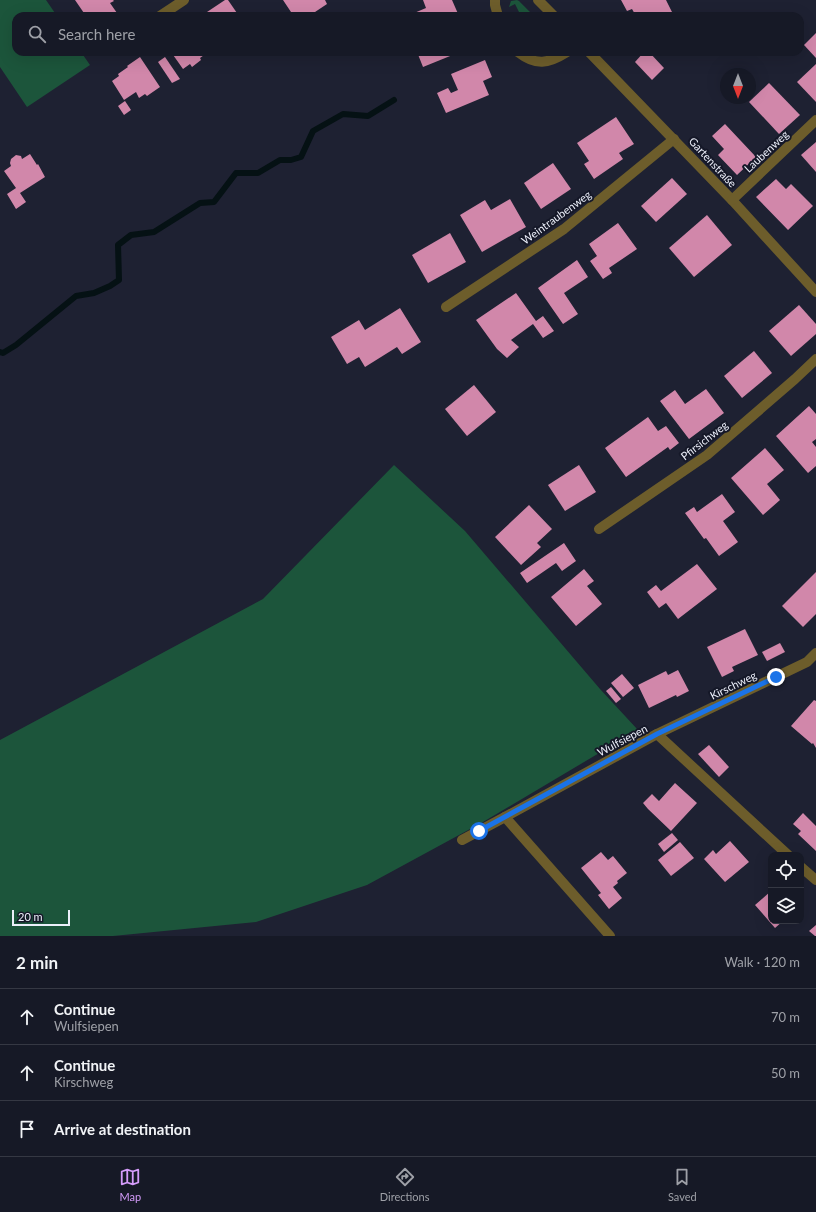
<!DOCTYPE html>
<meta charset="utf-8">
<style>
body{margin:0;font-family:Lato,sans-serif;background:#1f222e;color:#f1f3f6}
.controls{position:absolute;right:12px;bottom:12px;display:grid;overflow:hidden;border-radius:8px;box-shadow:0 4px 16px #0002}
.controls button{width:36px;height:36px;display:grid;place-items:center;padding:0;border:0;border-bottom:1px solid #353843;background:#161926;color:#f1f3f6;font:20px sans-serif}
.compass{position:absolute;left:720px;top:68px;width:36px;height:36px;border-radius:50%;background:#161926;box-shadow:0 4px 16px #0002;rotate:180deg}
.scale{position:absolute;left:12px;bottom:10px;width:58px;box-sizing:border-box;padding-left:4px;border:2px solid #eceffa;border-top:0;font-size:11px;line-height:14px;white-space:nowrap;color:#eceffa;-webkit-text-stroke:3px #151828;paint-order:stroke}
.stop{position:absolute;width:12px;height:12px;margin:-9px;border:3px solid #1a73e8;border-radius:50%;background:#fff}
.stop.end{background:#1a73e8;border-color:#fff;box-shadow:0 1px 4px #0008}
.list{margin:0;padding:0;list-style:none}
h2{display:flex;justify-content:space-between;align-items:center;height:52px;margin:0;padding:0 16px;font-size:17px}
h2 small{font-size:13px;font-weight:400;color:#9ea0a7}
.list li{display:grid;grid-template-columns:26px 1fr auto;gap:12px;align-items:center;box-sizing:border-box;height:56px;padding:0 16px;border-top:1px solid #353843}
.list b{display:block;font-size:15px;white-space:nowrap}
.list p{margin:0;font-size:13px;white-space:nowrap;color:#9ea0a7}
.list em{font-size:13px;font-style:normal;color:#9ea0a7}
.icon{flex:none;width:22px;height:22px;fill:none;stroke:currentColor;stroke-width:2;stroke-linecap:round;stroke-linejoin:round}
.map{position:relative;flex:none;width:816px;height:936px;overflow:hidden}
.search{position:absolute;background:#161926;box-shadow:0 4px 16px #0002;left:12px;right:12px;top:12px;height:44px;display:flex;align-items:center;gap:10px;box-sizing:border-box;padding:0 14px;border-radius:12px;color:#9ea0a7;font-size:15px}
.sheet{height:220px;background:#161926}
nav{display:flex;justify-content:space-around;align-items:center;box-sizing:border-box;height:56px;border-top:1px solid #353843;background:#161926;font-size:11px;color:#9ea0a7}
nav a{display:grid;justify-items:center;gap:2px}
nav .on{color:#d59cfb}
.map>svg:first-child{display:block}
</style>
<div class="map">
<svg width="816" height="936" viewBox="0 0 816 936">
<rect width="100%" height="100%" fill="#1e2132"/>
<g fill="#1c553b">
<path d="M0 0H46L57 16H16V52H81L90 65 27 107 0 67Z"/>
<path d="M517 0 519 1 534 16H521L515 4 509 7 511 1Z"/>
<path d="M394 465 465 531 600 689 638 730 483 822 367 885 256 922 113 936H0V740L263 599Z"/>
</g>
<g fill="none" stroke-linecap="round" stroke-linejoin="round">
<path stroke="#051114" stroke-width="6" d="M0 352 3 353 16 345 76 296 94 293 110 286 119 280 118 245 131 235 154 232 200 203 214 202 236 173H258L280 160H291L301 157 313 131 343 114 368 116 394 100"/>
</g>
<g fill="#d187aa">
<path d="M75 0H113L114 1 110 3 117 13 113 16H86Z"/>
<path d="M225 0H228L239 16H205L204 14Z"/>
<path d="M283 0H325L327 4 309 16H298L296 13 293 15Z"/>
<path d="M423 0H452L459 16H407L426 8Z"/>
<path d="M621 0H666L672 12 665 16H636L632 9 627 11Z"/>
<path d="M816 33V58L804 45Z"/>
<path d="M171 52H206L207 53 200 58 201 60 192 67 190 64 183 69Z"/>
<path d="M417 52H460L423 67Z"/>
<path d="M644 52H649L664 68 652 80 635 62Z"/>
<path d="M140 57 160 87 147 96 145 94 139 98 136 92 124 100 112 81 119 76 118 74 128 67 127 66Z"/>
<path d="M165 57 180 79 172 83 158 62Z"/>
<path d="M485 60 492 77 483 81 489 95 446 113 437 93 448 88 451 93 458 90 451 74Z"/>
<path d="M816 64V102L797 82Z"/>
<path d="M769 83 800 115 779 134 749 102Z"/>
<path d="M125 101 131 110 124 115 118 106Z"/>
<path d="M616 117 634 144 619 153 623 159 594 179 584 164 589 161 577 143Z"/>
<path d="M725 124 756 157 737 175 718 155 724 149 712 136Z"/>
<path d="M816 142V172L801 155Z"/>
<path d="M30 154 37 165 38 164 45 177 20 193 26 202 16 209 7 194 16 188 4 171 11 166 10 163 11 159 16 155 21 156 22 159Z"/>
<path d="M553 163 571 189 541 209 524 183Z"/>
<path d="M672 178 687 194 656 222 641 206Z"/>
<path d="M776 179 786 189 791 184 813 206 788 230 756 197Z"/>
<path d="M510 199 526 227 482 252 460 215 485 200 491 210Z"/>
<path d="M707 215 732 245 694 277 669 248Z"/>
<path d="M618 223 637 249 609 268 612 273 603 279 590 261 597 256 589 244Z"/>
<path d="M450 233 466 262 428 283 412 255Z"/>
<path d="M577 260 588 277 564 293 578 314 563 324 538 288Z"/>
<path d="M516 293 536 321 543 316 554 331 543 338 533 324 511 340 519 347 507 358 497 349 476 320Z"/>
<path d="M799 305 816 324V334L791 356 769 331Z"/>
<path d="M400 308 421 342 402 354 397 347 365 367 359 357 347 364 331 337 359 320 365 330Z"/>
<path d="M754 351 772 373 742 398 724 376Z"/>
<path d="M474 385 496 412 467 436 445 409Z"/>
<path d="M706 389 724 413 689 439 660 401 675 390 685 404Z"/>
<path d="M809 406 816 414V439L812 442 816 447V466L808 473 776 436Z"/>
<path d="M648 417 658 431 666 426 679 443 670 450 668 447 626 477 605 448Z"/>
<path d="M765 448 784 470 767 484 780 500 763 515 731 478Z"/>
<path d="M579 465 596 492 565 511 548 485Z"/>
<path d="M722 494 735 512 723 521 738 542 719 556 706 538 704 539 685 513 694 507 697 512Z"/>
<path d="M529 505 552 529 537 543 541 547 521 565 495 537Z"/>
<path d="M564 543 576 561 562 571 556 563 527 583 520 573Z"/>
<path d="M697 564 717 589 678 619 666 603 659 608 647 592 656 585 661 591Z"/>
<path d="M584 569 594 581 587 586 602 604 576 626 551 597Z"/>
<path d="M816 572V614L803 627 782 606Z"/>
<path d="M745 629 758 655 732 667 734 671 722 677 707 647Z"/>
<path d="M780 643 785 652 767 661 762 652Z"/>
<path d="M678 670 689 691 677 697 676 695 649 708 638 685 666 671 668 675Z"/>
<path d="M622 674 634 688 623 697 611 683Z"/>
<path d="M611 687 621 699 616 703 606 691Z"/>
<path d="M814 700 816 701V748L813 743 812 744 791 726Z"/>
<path d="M709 745 729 767 719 777 698 754Z"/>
<path d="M675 783 697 803 671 831 648 809 643 803 652 794 659 801Z"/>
<path d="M803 813 816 826V851L798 834 801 831 793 824Z"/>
<path d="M672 833 678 840 664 852 658 844Z"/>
<path d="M730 841 749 862 725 882 704 859 713 850 716 854Z"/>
<path d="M680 842 694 858 671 876 658 860Z"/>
<path d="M601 852 608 860 613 856 627 873 617 881 618 883 613 887 622 898 609 909 598 895 601 893 581 868Z"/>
<path d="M771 891V921H783L775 928 755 905Z"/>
<path d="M816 925V936H815L809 931Z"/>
</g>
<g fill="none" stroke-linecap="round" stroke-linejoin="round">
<path stroke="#6d5d2b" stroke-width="10" d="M462 840 505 817 610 936"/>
<g stroke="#6d5d2b" stroke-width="10">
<path d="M495 0V5L498 16"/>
<path d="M538 0 554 16"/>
<path d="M160 16 184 0"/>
<path d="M518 52C536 66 548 64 567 52"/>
<path d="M589 52 732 200 816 292"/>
<path d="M732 200 816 120"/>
<path d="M446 307 564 229 674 139"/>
<path d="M599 529 707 455 795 379 816 359"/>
<path d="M657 734 788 855"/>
<path d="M505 817 657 734 807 662 816 653"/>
<path d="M801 867 816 880"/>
</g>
</g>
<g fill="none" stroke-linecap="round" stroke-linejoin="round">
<path stroke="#1a73e8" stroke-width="5" d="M479 831 657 734 776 677"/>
</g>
<g text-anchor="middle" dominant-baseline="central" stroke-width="4" stroke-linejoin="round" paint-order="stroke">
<g font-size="11" fill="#eceffa" stroke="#151828">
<text transform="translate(766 151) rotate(-43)">Laubenweg</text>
<text transform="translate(713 162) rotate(47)">Gartenstraße</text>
<text transform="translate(556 217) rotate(-36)">Weintraubenweg</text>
<text transform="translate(704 440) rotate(-38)">Pfirsichweg</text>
<text transform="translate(733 685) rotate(-26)">Kirschweg</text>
<text transform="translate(622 740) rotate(-28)">Wulfsiepen</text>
</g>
</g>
</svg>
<div class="controls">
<button><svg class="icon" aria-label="locate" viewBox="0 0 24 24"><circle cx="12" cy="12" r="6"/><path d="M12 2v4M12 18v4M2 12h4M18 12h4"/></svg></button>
<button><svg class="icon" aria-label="layers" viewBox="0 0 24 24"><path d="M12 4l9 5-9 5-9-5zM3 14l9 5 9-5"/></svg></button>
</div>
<svg class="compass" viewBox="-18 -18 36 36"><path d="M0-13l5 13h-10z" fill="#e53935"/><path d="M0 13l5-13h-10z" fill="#9ea0a7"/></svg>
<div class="scale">20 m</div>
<div class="stop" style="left:479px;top:831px"></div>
<div class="stop end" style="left:776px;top:677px"></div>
<div class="search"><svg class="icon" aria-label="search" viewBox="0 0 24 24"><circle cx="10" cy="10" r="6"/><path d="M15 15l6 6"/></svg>Search here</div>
</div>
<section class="sheet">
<h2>2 min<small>Walk · 120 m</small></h2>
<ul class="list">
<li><svg class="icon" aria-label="ahead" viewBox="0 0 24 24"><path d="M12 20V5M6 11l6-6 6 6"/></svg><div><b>Continue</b><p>Wulfsiepen</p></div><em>70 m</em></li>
<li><svg class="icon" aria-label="ahead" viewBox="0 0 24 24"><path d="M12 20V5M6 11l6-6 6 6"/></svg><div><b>Continue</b><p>Kirschweg</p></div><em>50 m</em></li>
<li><svg class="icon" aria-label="arrive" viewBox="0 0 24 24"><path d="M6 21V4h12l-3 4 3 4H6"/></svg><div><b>Arrive at destination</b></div></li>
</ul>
</section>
<nav>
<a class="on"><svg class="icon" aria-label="map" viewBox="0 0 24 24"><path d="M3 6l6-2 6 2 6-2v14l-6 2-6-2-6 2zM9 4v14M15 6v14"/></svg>Map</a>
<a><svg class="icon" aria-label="directions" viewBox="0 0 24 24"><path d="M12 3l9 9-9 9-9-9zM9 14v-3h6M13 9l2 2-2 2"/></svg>Directions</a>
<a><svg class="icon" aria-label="saved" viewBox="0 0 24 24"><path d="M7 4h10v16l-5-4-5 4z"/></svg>Saved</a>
</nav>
